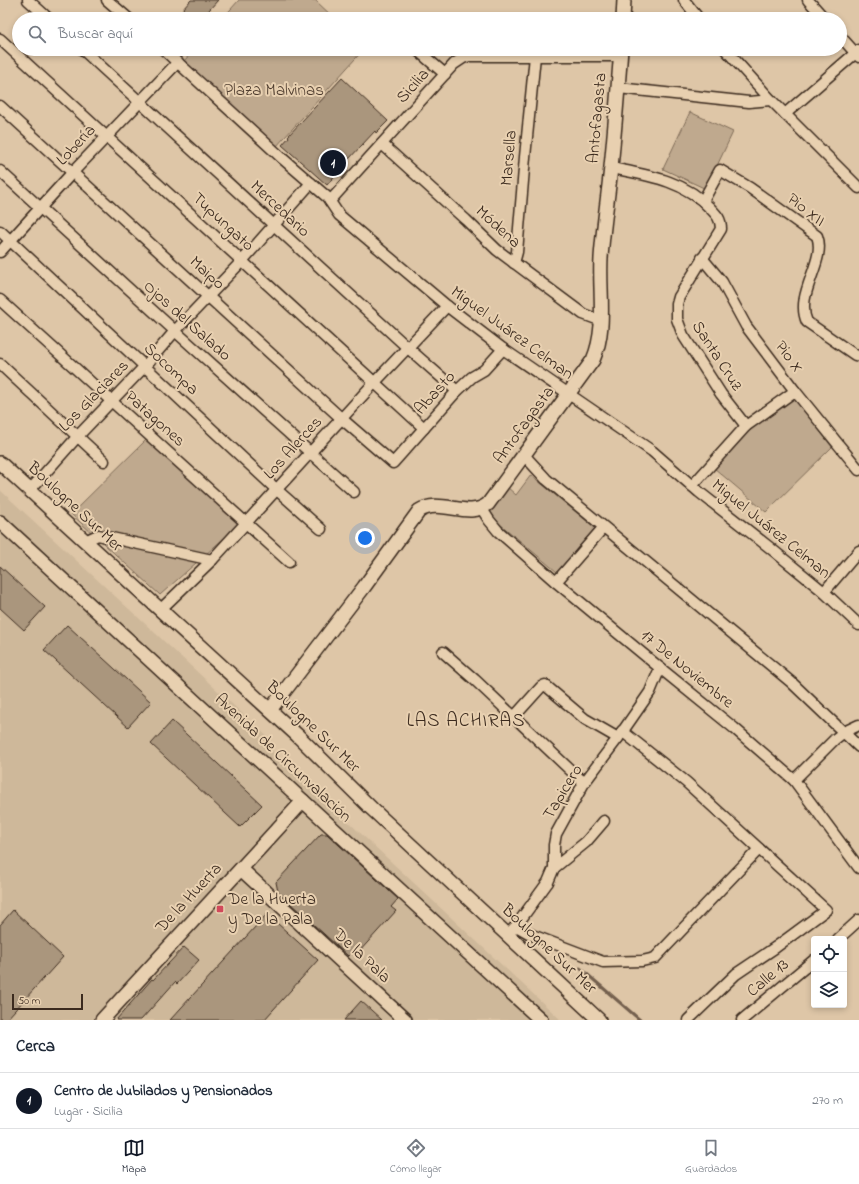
<!DOCTYPE html>
<html lang="es">
<meta charset="utf-8">
<style>
body{margin:0;font-family:"Indie Flower",sans-serif;background:#f2f2f3;color:#1f2937}
.controls{position:absolute;right:12px;bottom:12px;display:grid;overflow:hidden;border-radius:4px;box-shadow:0 2px 6px #0003}
.controls button{width:36px;height:36px;display:grid;place-items:center;padding:0;border:0;border-bottom:1px solid #e0e1e3;background:#fff;color:#1f2937;font:20px sans-serif}
.scale{position:absolute;left:12px;bottom:10px;width:71px;box-sizing:border-box;padding-left:4px;border:2px solid #3b2a1e;border-top:0;font-size:11px;line-height:14px;white-space:nowrap;color:#3b2a1e;-webkit-text-stroke:3px #e8d0b0;paint-order:stroke}
.you{position:absolute;left:365px;top:538px;width:14px;height:14px;margin:-10px;border:3px solid #fff;border-radius:50%;background:#1a73e8;box-shadow:0 0 0 6px #1a73e833}
.badge{display:grid;place-items:center;width:26px;height:26px;border-radius:50%;background:#111827;color:#fff;font-size:13px;font-weight:700}
.pin{position:absolute;translate:-50% -50%;border:2px solid #fff;box-shadow:0 1px 4px #0006}
.list{margin:0;padding:0;list-style:none}
h2{display:flex;justify-content:space-between;align-items:center;height:52px;margin:0;padding:0 16px;font-size:17px}
h2 small{font-size:13px;font-weight:400;color:#747a83}
.list li{display:grid;grid-template-columns:26px 1fr auto;gap:12px;align-items:center;box-sizing:border-box;height:56px;padding:0 16px;border-top:1px solid #e0e1e3}
.list b{display:block;font-size:15px;white-space:nowrap}
.list p{margin:0;font-size:13px;white-space:nowrap;color:#747a83}
.list em{font-size:13px;font-style:normal;color:#747a83}
.icon{flex:none;width:22px;height:22px;fill:none;stroke:currentColor;stroke-width:2;stroke-linecap:round;stroke-linejoin:round}
.map{position:relative;flex:none;width:859px;height:1020px;overflow:hidden}
.search{position:absolute;background:#fff;box-shadow:0 2px 6px #0003;left:12px;right:12px;top:12px;height:44px;display:flex;align-items:center;gap:10px;box-sizing:border-box;padding:0 14px;border-radius:22px;color:#747a83;font-size:15px}
.sheet{height:108px;background:#fff}
nav{display:flex;justify-content:space-around;align-items:center;box-sizing:border-box;height:56px;border-top:1px solid #e0e1e3;background:#fff;font-size:11px;color:#747a83}
nav a{display:grid;justify-items:center;gap:2px}
nav .on{color:#111827}
.map>svg:first-child{display:block}
</style>
<div class="map">
<svg width="859" height="1020" viewBox="0 0 859 1020">
<rect width="100%" height="100%" fill="#dec6a7"/>
<filter id="ink" filterUnits="userSpaceOnUse"><feTurbulence type="fractalNoise" baseFrequency=".025" numOctaves="2"/><feDisplacementMap in="SourceGraphic" scale="8" xChannelSelector="R" yChannelSelector="G"/><feConvolveMatrix kernelMatrix="1 2 1 2 8 2 1 2 1" color-interpolation-filters="sRGB"/></filter>
<g filter="url(#ink)">
<path fill="#ceb89a" d="M0 490 271 740 269 748 561 1020H0Z"/>
<g fill="#bfa98e" stroke="#7d6a56">
<path d="M239 0H315L335 19H222Z"/>
<path d="M195 49H364L276 147 182 63Z"/>
<path d="M690 112 733 132 706 189 663 169Z"/>
<path d="M794 398 832 447 766 512 714 468 751 427Z"/>
<path d="M148 438 241 523 160 595 71 514Z"/>
<path d="M531 475 595 528 557 572 500 524 489 511 506 486 516 495Z"/>
</g>
<g fill="none" stroke-linecap="round" stroke-linejoin="round">
<path stroke="#735f4d" stroke-width="3" d="M580 968 640 1020"/>
</g>
<g fill="#aa967d" stroke="#3b2a1e">
<path d="M191 0H218L201 19H174Z"/>
<path d="M342 78 388 121 376 133 375 131 348 160 349 161 338 173H337L327 185 282 145 289 137 288 136Z"/>
<path d="M0 566 45 607 24 630 0 608Z"/>
<path d="M67 625 151 702 128 727 44 650Z"/>
<path d="M172 721 262 805 240 827 151 744Z"/>
<path d="M321 834H327L398 899 391 907 396 911 358 953 354 950 348 956 278 892 276 882Z"/>
<path d="M13 910 63 957 6 1020H0V925Z"/>
<path d="M267 914 318 960 264 1020H170Z"/>
<path d="M184 947 199 960 177 984 175 982 141 1020H116L152 979 153 980Z"/>
<path d="M361 1001 382 1020H344Z"/>
</g>
<g fill="none" stroke-linecap="round" stroke-linejoin="round">
<g stroke="#3b2a1e" stroke-width="13">
<g id="minor">
<path d="M28 0 49 19"/>
<path d="M107 0 129 19"/>
<path d="M684 0 699 19"/>
<path d="M808 0 825 19"/>
<path d="M840 36 859 57"/>
<path d="M0 39 424 428"/>
<path d="M82 49 408 348 457 391"/>
<path d="M163 49 283 159 327 197 339 215 447 306 503 349 652 451 699 492 769 547 824 592 859 625"/>
<path d="M416 49 445 74"/>
<path d="M725 49 771 100 859 188"/>
<path d="M618 88 749 102 771 100"/>
<path d="M0 106 342 419 393 463 457 391 472 377 484 370 503 349"/>
<path d="M785 114 859 50"/>
<path d="M382 144 466 220 497 250 583 314 602 321"/>
<path d="M611 168C646 175 684 180 710 208 717 215 721 219 721 229L679 297 677 304V319L683 335 721 394 746 426"/>
<path d="M0 171 175 331 354 492"/>
<path d="M330 201 454 64 463 58 469 56H620"/>
<path d="M703 201 720 170 750 188 817 236C827 261 794 294 807 322L855 355 859 356"/>
<path d="M0 231 277 490 321 529"/>
<path d="M0 252 72 173 178 62"/>
<path d="M702 258 722 282 746 326 795 391 859 470"/>
<path d="M514 263 517 252 525 157 535 56"/>
<path d="M0 300 289 562"/>
<path d="M0 364 104 461"/>
<path d="M524 455 546 479 791 682 859 747"/>
<path d="M692 486 746 426 795 391"/>
<path d="M30 490 78 436 145 366 175 331 242 261 311 183"/>
<path d="M482 509 489 520 498 531 556 582 660 668 734 728 794 780 859 868"/>
<path d="M85 541 98 535 212 560"/>
<path d="M556 582 603 528"/>
<path d="M824 592 859 551"/>
<path d="M160 610 212 560 375 382 447 306"/>
<path d="M443 652 475 680 584 783"/>
<path d="M513 718 541 687 545 685 585 719 618 738"/>
<path d="M622 731 686 782 826 910 776 947 736 974 688 1020"/>
<path d="M794 780 835 739 844 732 859 725"/>
<path d="M554 868 586 842 604 821"/>
<path d="M516 926 532 935 603 962 642 961 655 958 759 849"/>
<path d="M507 935 516 926 548 882 554 868V845L556 834 584 783 618 738 650 692 660 668"/>
<path d="M838 939 859 920"/>
<path d="M742 1020 814 960"/>
</g>
</g>
<g stroke="#3b2a1e" stroke-width="16">
<g id="tertiary">
<path d="M623 19 624 0"/>
<path d="M0 463 297 735 372 809 599 1020"/>
<path d="M0 522 541 1020"/>
<path d="M270 710 364 587 419 511C440 497 468 520 488 504L593 360C607 328 599 293 601 258 603 228 608 198 611 167 615 128 618 88 621 49"/>
<path d="M241 869 405 1020"/>
<path d="M102 1020 303 801"/>
</g>
</g>
<use href="#minor" stroke="#e8d0b0" stroke-width="10"/>
<use href="#tertiary" stroke="#e8d0b0" stroke-width="13"/>
</g>
</g>
<rect fill="#d1495b" stroke="#e8d0b0" stroke-width="1.5" x="216" y="905" width="8" height="8" rx="2"/>
<g text-anchor="middle" dominant-baseline="central" stroke-width="4" stroke-linejoin="round" paint-order="stroke">
<g font-size="17" fill="#3b2a1e" stroke="#e8d0b0">
<text transform="translate(413 86) rotate(-48)">Sicilia</text>
<text transform="translate(597 118) rotate(-85)">Antofagasta</text>
<text transform="translate(76 145) rotate(-47)">Lobería</text>
<text transform="translate(509 158) rotate(-85)">Marsella</text>
<text transform="translate(280 209) rotate(43)">Mercedario</text>
<text transform="translate(806 210) rotate(38)">Pio XII</text>
<text transform="translate(223 222) rotate(43)">Tupungato</text>
<text transform="translate(498 227) rotate(42)">Módena</text>
<text transform="translate(207 273) rotate(42)">Maipo</text>
<text transform="translate(187 321) rotate(42)">Ojos del Salado</text>
<text transform="translate(512 333) rotate(36)">Miguel Juárez Celman</text>
<text transform="translate(717 356) rotate(57)">Santa Cruz</text>
<text transform="translate(789 357) rotate(53)">Pio X</text>
<text transform="translate(171 369) rotate(43)">Socompa</text>
<text transform="translate(435 393) rotate(-48)">Abasto</text>
<text transform="translate(94 396) rotate(-46)">Los Glaciares</text>
<text transform="translate(155 419) rotate(42)">Patagones</text>
<text transform="translate(524 425) rotate(-54)">Antofagasta</text>
<text transform="translate(293 448) rotate(-48)">Los Alerces</text>
<text transform="translate(75 507) rotate(43)">Boulogne Sur Mer</text>
<text transform="translate(771 529) rotate(39)">Miguel Juárez Celman</text>
<text transform="translate(687 669) rotate(39)">17 De Noviembre</text>
<text transform="translate(313 727) rotate(44)">Boulogne Sur Mer</text>
<text transform="translate(283 758) rotate(43)">Avenida de Circunvalación</text>
<text transform="translate(563 792) rotate(-59)">Tapicero</text>
<text transform="translate(189 898) rotate(-47)">De la Huerta</text>
<text transform="translate(549 949) rotate(43)">Boulogne Sur Mer</text>
<text transform="translate(362 956) rotate(43)">De la Pala</text>
<text transform="translate(768 978) rotate(-40)">Calle 13</text>
</g>
<g font-size="17" fill="#4f3d2f" stroke="#e8d0b0">
<text x="274" y="90">Plaza Malvinas</text>
</g>
<g font-size="17" fill="#3b2a1e" stroke="#e8d0b0" text-anchor="start">
<text x="228" y="899">De la Huerta<tspan x="228" dy="20">y De la Pala</tspan></text>
</g>
<g font-size="19" letter-spacing="1" fill="#3b2a1e" stroke="#e8d0b0">
<text x="466" y="721">LAS ACHIRAS</text>
</g>
</g>
</svg>
<div class="controls">
<button><svg class="icon" aria-label="locate" viewBox="0 0 24 24"><circle cx="12" cy="12" r="6"/><path d="M12 2v4M12 18v4M2 12h4M18 12h4"/></svg></button>
<button><svg class="icon" aria-label="layers" viewBox="0 0 24 24"><path d="M12 4l9 5-9 5-9-5zM3 14l9 5 9-5"/></svg></button>
</div>
<div class="scale">50 m</div>
<div class="you"></div>
<div class="pin badge" style="left:333px;top:163px">1</div>
<div class="search"><svg class="icon" aria-label="search" viewBox="0 0 24 24"><circle cx="10" cy="10" r="6"/><path d="M15 15l6 6"/></svg>Buscar aquí</div>
</div>
<section class="sheet">
<h2>Cerca<small></small></h2>
<ul class="list">
<li><span class="badge">1</span><div><b>Centro de Jubilados y Pensionados</b><p>Lugar · Sicilia</p></div><em>270 m</em></li>
</ul>
</section>
<nav>
<a class="on"><svg class="icon" aria-label="map" viewBox="0 0 24 24"><path d="M3 6l6-2 6 2 6-2v14l-6 2-6-2-6 2zM9 4v14M15 6v14"/></svg>Mapa</a>
<a><svg class="icon" aria-label="directions" viewBox="0 0 24 24"><path d="M12 3l9 9-9 9-9-9zM9 14v-3h6M13 9l2 2-2 2"/></svg>Cómo llegar</a>
<a><svg class="icon" aria-label="saved" viewBox="0 0 24 24"><path d="M7 4h10v16l-5-4-5 4z"/></svg>Guardados</a>
</nav>
